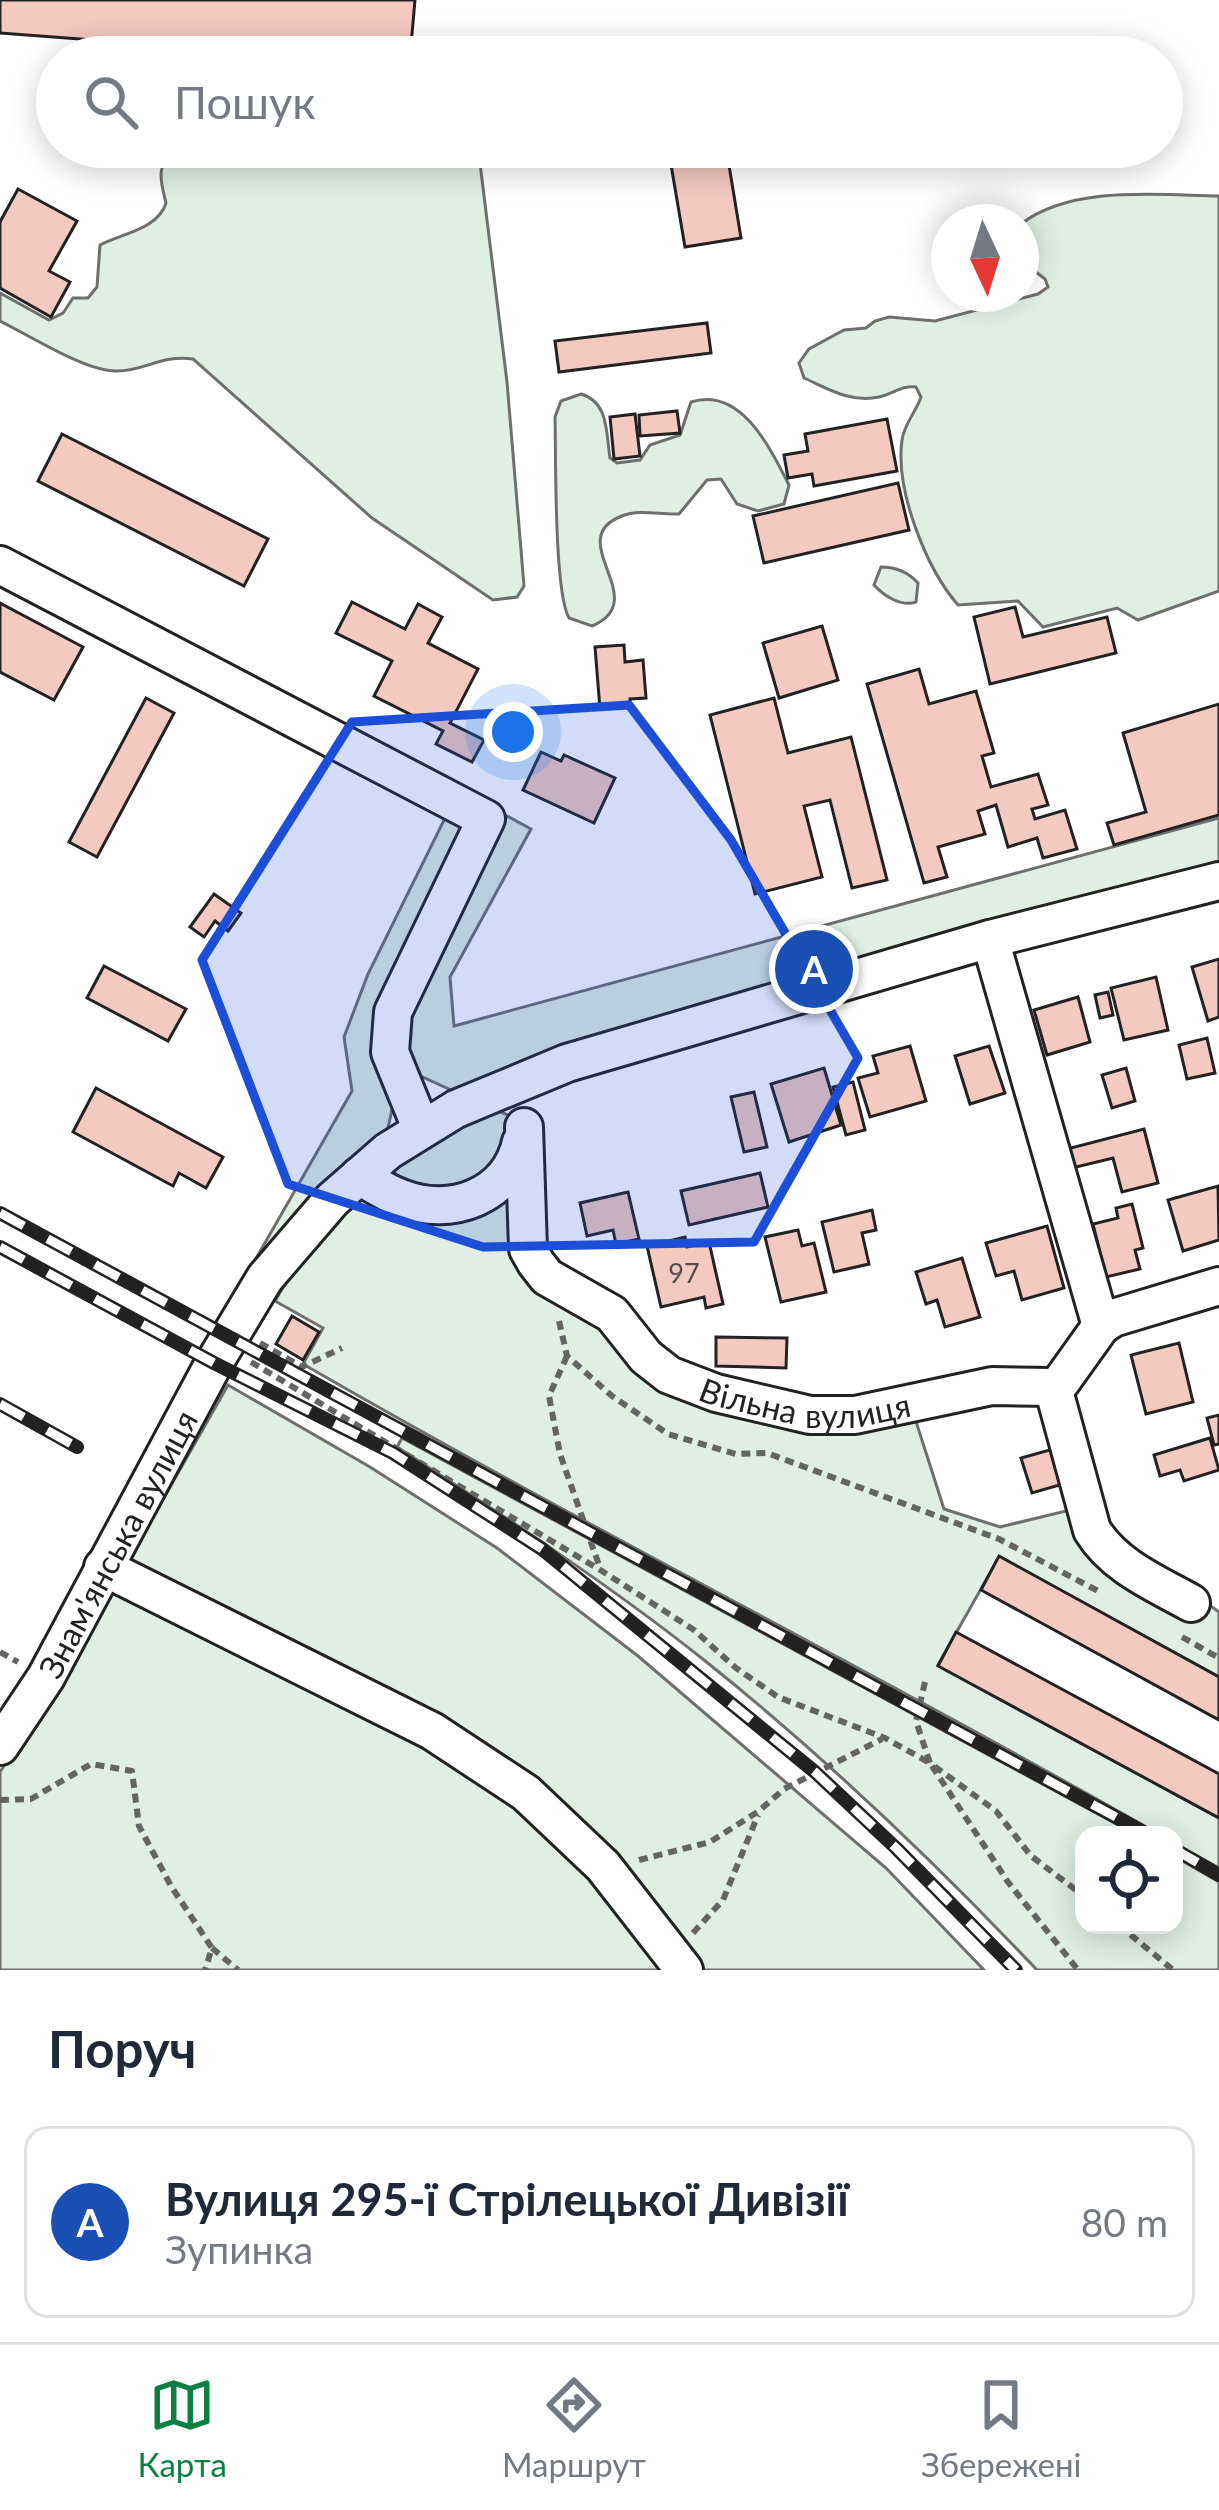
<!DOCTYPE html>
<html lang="uk">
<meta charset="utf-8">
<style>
body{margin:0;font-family:Lato,sans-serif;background:#f2f2f3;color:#1f2937}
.controls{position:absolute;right:36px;bottom:36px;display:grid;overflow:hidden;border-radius:24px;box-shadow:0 6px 30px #0003}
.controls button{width:108px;height:108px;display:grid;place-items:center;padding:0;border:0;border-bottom:3px solid #e0e1e3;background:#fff;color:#1f2937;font:60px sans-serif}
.compass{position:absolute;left:931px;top:204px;width:108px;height:108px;border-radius:50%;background:#fff;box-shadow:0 6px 30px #0003;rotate:176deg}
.you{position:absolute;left:513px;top:732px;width:42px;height:42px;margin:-30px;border:9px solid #fff;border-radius:50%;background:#1a73e8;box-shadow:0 0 0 18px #1a73e833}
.badge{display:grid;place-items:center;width:78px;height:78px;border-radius:50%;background:#0b8043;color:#fff;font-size:39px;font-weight:700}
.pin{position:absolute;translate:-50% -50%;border:6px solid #fff;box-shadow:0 3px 12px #0006}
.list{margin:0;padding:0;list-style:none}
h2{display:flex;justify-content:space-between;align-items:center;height:156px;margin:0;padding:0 48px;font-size:51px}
h2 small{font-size:39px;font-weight:400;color:#747a83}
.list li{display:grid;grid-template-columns:78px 1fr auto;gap:36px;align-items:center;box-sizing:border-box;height:192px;margin:0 24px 24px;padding:0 24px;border:3px solid #e0e1e3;border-radius:24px}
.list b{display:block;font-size:45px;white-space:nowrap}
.list p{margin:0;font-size:39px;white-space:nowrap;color:#747a83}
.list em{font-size:39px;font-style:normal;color:#747a83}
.icon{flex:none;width:66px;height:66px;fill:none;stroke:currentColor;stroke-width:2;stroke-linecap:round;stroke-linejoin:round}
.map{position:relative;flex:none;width:1219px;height:1970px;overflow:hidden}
.search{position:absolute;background:#fff;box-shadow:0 6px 30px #0003;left:36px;right:36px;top:36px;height:132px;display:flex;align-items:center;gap:30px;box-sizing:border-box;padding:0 42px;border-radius:66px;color:#747a83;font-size:45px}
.sheet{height:372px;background:#fff}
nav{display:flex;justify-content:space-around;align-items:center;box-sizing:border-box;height:168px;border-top:3px solid #e0e1e3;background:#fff;font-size:33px;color:#747a83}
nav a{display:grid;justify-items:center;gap:6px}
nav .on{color:#0b8043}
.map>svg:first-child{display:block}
</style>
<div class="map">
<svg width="1219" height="1970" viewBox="0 0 1219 1970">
<rect width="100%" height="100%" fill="#fff"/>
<g fill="#e0efe3" stroke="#6f6f6f" stroke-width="3">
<path d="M174 147H478L507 382 524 586 517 597 493 600 372 518 193 359C159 355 145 371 117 371 86 372 29 335 0 321V293L49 320 63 313 73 298H88L97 287 100 245C123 233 158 229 166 203 160 178 156 169 174 147Z"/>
<path d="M1219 196V591L1138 620 1117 608 1043 627 1018 601 958 605C926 568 895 490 902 440 904 424 916 412 921 397L916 387C902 385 893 394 879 397 850 403 829 389 804 378L799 363 809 349 844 330 866 328 875 321 889 317 935 321 1038 294 1048 287 1045 279 1032 269H1021V224C1072 185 1157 195 1219 196Z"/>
<path d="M581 394C609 402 606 433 610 458L617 463 640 460 650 445 680 435 691 402C741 386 770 448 789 485L784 504 758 511 737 504 721 479 707 480 679 514C660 515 640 509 622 516 561 539 654 600 592 626L569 618C554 592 556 456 555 417L561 401Z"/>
<path d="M881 567C896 567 908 572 918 583L916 602C901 607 884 596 874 585Z"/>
<path d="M449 810 464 830 384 1008 394 1101 387 1132 344 1165 257 1266 223 1316 352 1091 344 1037 368 974Z"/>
<path d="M507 816 531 829 450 977 454 1026 1219 818V861L565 1051 451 1090 414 1073 404 1054V1018Z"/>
<path d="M496 1110 513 1117 520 1254 666 1380 913 1412 944 1509 1000 1527 1078 1508 1219 1612V1677L999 1557 938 1665 1219 1818V1868L1174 1843V1835H1160C877 1673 585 1527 303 1364L323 1328 275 1301C326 1210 405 1155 496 1110Z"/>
<path d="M228 1385 370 1467 497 1548 638 1656 886 1868 984 1970H0V1772L58 1684Z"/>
<path d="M402 1438 1137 1835H1084V1925H1174V1856L1219 1882V1970H1037C932 1859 823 1755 704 1660 606 1582 501 1514 397 1447Z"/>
</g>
<g fill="#f3c9c0" stroke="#222" stroke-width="3">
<path d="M0 0H415L410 57H321L0 33Z"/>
<path d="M709 46 711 57H654L653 55Z"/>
<path d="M668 147H726L741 238 685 247Z"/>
<path d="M18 189 77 221 49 271 70 282 51 317 0 288V222Z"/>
<path d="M707 323 711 353 559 372 555 341Z"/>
<path d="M677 411 680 433 640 436 639 415Z"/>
<path d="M635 414 640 456 614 459 610 417Z"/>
<path d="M887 419 897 471 814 486 812 474 788 478 784 455 808 451 805 434Z"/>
<path d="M62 434 268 539 244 586 38 481Z"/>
<path d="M898 483 909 530 764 563 753 516Z"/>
<path d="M352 602 405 629 418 604 442 617 428 643 478 669 450 723 484 740 472 762 436 744 443 731 374 696 392 661 336 633Z"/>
<path d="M0 603 83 647 54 700 0 672Z"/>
<path d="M1015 607 1023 637 1107 617 1116 653 990 684 974 617Z"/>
<path d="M822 626 838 680 779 698 763 643Z"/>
<path d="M624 645 625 662 643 660 646 698 630 699V706L600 709 595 647Z"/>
<path d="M919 669 929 704 976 691 994 753 982 756 991 787 1038 774 1048 805 1032 809 1035 819 1065 810 1077 849 1043 858 1037 838 1008 847 996 805 978 811 985 834 938 847 947 877 924 883 867 684Z"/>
<path d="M146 698 174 713 97 857 69 842Z"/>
<path d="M774 698 788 753 851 737 887 880 852 888 830 800 804 806 822 877 755 894 710 715Z"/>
<path d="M1219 704V815L1114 845 1107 823 1146 812 1123 733Z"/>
<path d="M541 752 561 761 564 755 615 778 594 823 523 790Z"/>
<path d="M214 894 241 913 228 931 215 921 204 937 190 927Z"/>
<path d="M1219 959V1017L1208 1021 1192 967Z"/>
<path d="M104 966 186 1009 168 1041 87 998Z"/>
<path d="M1156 977 1168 1030 1124 1040 1111 988Z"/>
<path d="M1108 992 1113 1015 1100 1018 1095 995Z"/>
<path d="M1078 997 1090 1042 1047 1055 1034 1010Z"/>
<path d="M1207 1038 1215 1073 1187 1079 1179 1045Z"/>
<path d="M910 1046 926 1101 870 1117 858 1078 878 1073 873 1056Z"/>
<path d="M989 1046 1005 1093 970 1104 955 1056Z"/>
<path d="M824 1068 841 1125 789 1142 771 1084Z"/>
<path d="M1126 1068 1135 1101 1112 1108 1102 1075Z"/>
<path d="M853 1082 865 1130 846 1135 833 1087Z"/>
<path d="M96 1088 223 1157 206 1188 179 1173 173 1186 73 1132Z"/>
<path d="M754 1092 767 1147 744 1152 731 1097Z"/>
<path d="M1144 1129 1158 1183 1122 1192 1113 1158 1068 1169 1063 1150Z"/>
<path d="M760 1173 768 1207 689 1225 681 1191Z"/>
<path d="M1218 1186 1219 1240 1183 1251 1168 1200Z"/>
<path d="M628 1192 639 1239 616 1244 613 1230 587 1236 580 1203Z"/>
<path d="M1132 1204 1143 1248 1135 1250 1140 1269 1106 1277 1093 1224 1118 1218 1116 1208Z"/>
<path d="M872 1210 876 1230 862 1233 869 1264 834 1272 822 1222Z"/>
<path d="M1047 1226 1064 1288 1022 1300 1014 1271 996 1276 986 1243Z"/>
<path d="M798 1230 802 1246 814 1243 826 1292 781 1302 765 1237Z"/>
<path d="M685 1237 687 1247 709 1242 723 1304 706 1308 704 1297 661 1307 647 1246Z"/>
<path d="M962 1258 980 1317 945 1327 937 1300 926 1304 916 1272Z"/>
<path d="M292 1316 319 1332 303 1360 276 1344Z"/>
<path d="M716 1337 787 1338 786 1368 716 1366Z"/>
<path d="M1179 1343 1193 1402 1146 1414 1131 1355Z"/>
<path d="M1219 1415V1444L1214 1445 1207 1418Z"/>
<path d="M1210 1438 1219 1470 1184 1481 1180 1470 1160 1476 1154 1455Z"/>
<path d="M1053 1449 1063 1484 1032 1493 1021 1458Z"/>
<path d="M999 1556 1219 1677V1720L981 1590Z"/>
<path d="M956 1632 1219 1774V1818L938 1666Z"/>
</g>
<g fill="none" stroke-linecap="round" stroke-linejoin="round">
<g stroke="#222" stroke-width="42">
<g id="minor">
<path d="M0 565 486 819 393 1012 390 1052 421 1128"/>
<path d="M990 939 1101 1326"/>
<path id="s1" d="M524 1127 528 1249 536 1263 547 1277 612 1314 646 1357 669 1375 716 1393 810 1415H855L992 1386 1053 1387 1061 1382 1101 1326 1113 1318 1219 1286"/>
<path d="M359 1176C372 1183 386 1193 401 1198 451 1218 509 1196 521 1142"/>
<path d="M1053 1387 1092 1530C1114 1566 1155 1583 1191 1603"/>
<path d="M103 1567 432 1731 526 1793 603 1866 684 1970"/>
<path id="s2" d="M0 1746 46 1677 214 1363 265 1278 332 1200 388 1151 456 1109 567 1063 990 939 1219 881"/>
</g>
</g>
<g stroke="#646464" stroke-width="6" stroke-dasharray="9 6" stroke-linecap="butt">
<path d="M559 1321 567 1356 612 1396 668 1434 736 1454 767 1453 999 1539 1102 1593"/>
<path d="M260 1343 302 1367 342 1348"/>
<path d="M567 1356 549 1396 560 1454 600 1568"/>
<path d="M251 1362 602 1571 694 1630 736 1668 778 1697 885 1738 930 1763 1008 1882 1078 1970"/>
<path d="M1182 1637 1219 1658"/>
<path d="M0 1652 18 1662"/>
<path d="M925 1682 916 1721 930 1763 996 1811 1031 1856 1084 1896"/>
<path d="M0 1800 31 1799 91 1764 132 1771 139 1826 171 1886 212 1948 205 1970"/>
<path d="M639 1860 710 1842 759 1811 784 1789 882 1739"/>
<path d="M1119 1925 1173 1970"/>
<path d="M693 1933 723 1900 758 1815"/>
<path d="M212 1948 238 1970"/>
</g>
<use href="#minor" stroke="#fff" stroke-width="36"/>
<g stroke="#222" stroke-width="14">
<g id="rail">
<path d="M0 1213 1149 1835"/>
<path d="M0 1247 214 1363 393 1453 542 1549 815 1772 896 1848 1016 1970"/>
<path d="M0 1404 77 1447"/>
<path d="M1174 1849 1219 1875"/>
</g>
</g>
<use href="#rail" stroke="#fff" stroke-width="9" stroke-dasharray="27" stroke-linecap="butt"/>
</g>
<path fill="#1d4ed8" fill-opacity="0.2" stroke="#1d4ed8" stroke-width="9" stroke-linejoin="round" d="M629 705 731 840 858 1058 754 1242 483 1247 288 1184 202 960 352 722Z"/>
<g text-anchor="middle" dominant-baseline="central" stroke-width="9" stroke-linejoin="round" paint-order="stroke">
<g font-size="27" fill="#564c4a">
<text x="684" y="1272">97</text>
</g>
<g font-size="33" fill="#222" stroke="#fff">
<text stroke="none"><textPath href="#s1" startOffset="456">Вільна вулиця</textPath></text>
<text stroke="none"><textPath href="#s2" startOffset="234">Знам'янська вулиця</textPath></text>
</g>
</g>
</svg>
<div class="controls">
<button><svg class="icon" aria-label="locate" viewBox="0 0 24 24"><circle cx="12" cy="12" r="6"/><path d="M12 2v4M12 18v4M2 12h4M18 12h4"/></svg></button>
</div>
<svg class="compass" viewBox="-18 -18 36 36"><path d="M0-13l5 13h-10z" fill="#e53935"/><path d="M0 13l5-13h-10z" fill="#747a83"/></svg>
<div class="you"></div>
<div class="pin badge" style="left:814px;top:969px;background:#1a4fb4">A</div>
<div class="search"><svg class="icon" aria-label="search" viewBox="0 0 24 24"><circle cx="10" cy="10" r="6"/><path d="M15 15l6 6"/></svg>Пошук</div>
</div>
<section class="sheet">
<h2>Поруч<small></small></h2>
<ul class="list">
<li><span class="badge" style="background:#1a4fb4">A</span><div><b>Вулиця 295-ї Стрілецької Дивізії</b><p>Зупинка</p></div><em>80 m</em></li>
</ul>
</section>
<nav>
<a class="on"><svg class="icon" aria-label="map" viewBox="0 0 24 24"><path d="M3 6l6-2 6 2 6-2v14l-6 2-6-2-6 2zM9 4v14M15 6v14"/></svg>Карта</a>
<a><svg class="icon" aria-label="directions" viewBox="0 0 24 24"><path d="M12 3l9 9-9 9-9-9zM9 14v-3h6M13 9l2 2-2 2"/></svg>Маршрут</a>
<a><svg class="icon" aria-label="saved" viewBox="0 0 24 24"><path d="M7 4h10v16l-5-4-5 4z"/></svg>Збережені</a>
</nav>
